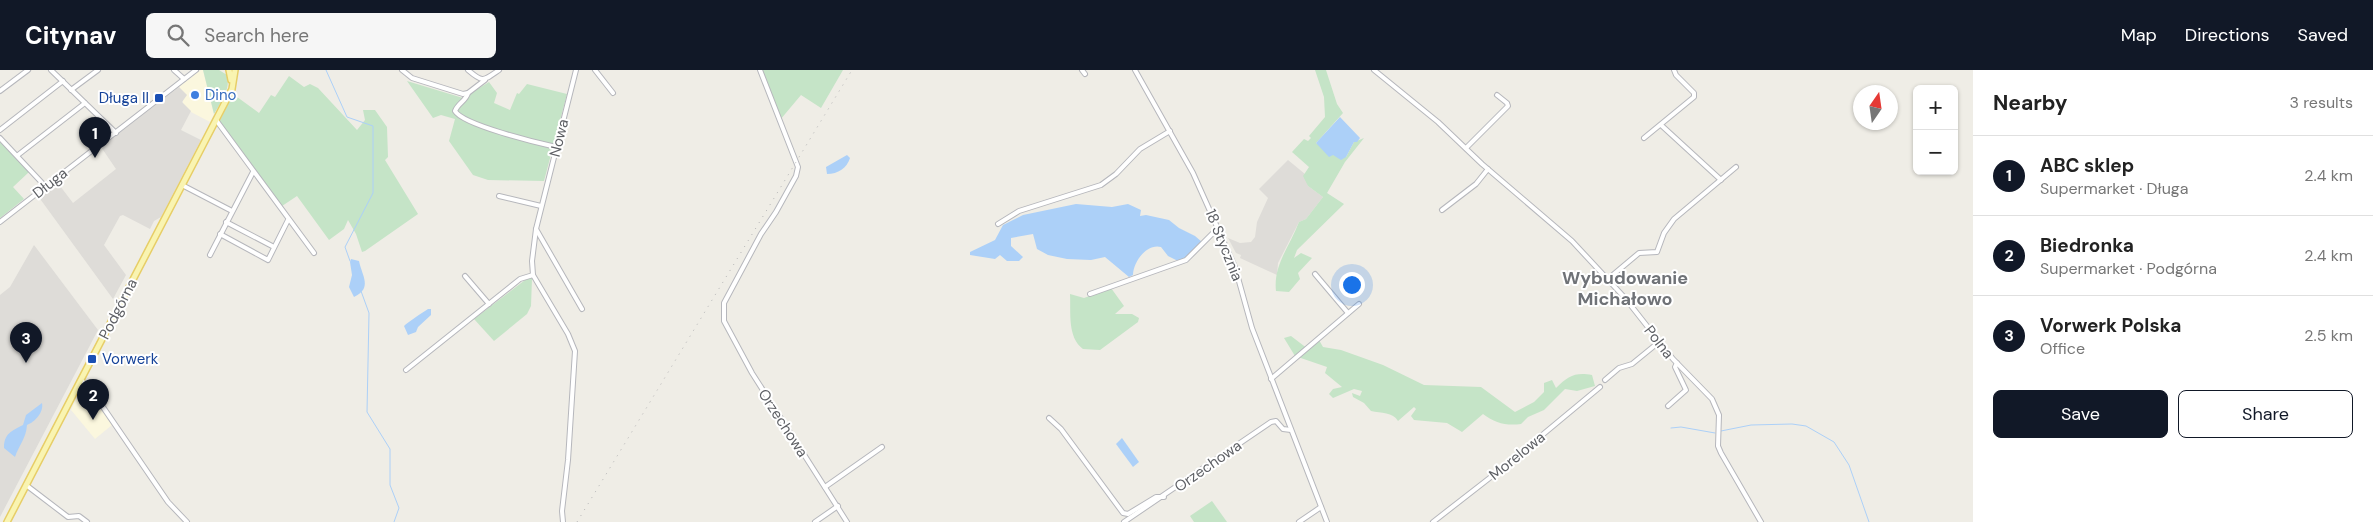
<!DOCTYPE html>
<meta charset="utf-8">
<style>
body{margin:0;font-family:"DM Sans",sans-serif;background:#f6f6f6;color:#222}
.controls{position:absolute;right:15px;top:15px;display:grid;overflow:hidden;border-radius:8px;box-shadow:0 1px 4px #0004}
.controls button{width:45px;height:45px;display:grid;place-items:center;padding:0;border:0;border-bottom:1px solid #e0e0e0;background:#fff;color:#222;font:25px sans-serif}
.compass{position:absolute;left:1853px;top:15px;width:45px;height:45px;border-radius:50%;background:#fff;box-shadow:0 1px 4px #0004;rotate:13deg}
.you{position:absolute;left:1351px;top:214px;width:18px;height:18px;margin:-12px;border:4px solid #fff;border-radius:50%;background:#1a73e8;box-shadow:0 0 0 8px #1a73e833}
.badge{display:grid;place-items:center;width:32px;height:32px;border-radius:50%;background:#111827;color:#fff;font-size:16px;font-weight:700}
.pin{position:absolute;translate:-50% -41px;filter:drop-shadow(0 1px 2px #0008)}
.pin::after{content:'';position:absolute;top:26px;width:18px;height:15px;background:inherit;clip-path:polygon(0 0,100% 0,50% 100%)}
.list{margin:0;padding:0;list-style:none}
h2{display:flex;justify-content:space-between;align-items:center;height:65px;margin:0;padding:0 20px;font-size:21px}
h2 small{font-size:16px;font-weight:400;color:#767676}
.list li{display:grid;grid-template-columns:32px 1fr auto;gap:15px;align-items:center;box-sizing:border-box;height:80px;padding:0 20px;border-top:1px solid #e0e0e0}
.list b{display:block;font-size:19px;white-space:nowrap}
.list p{margin:0;font-size:16px;white-space:nowrap;color:#767676}
.list em{font-size:16px;font-style:normal;color:#767676}
.actions{display:flex;gap:10px;padding:15px 20px}
.actions a{flex:1;padding:11px 0;border:1px solid #111827;border-radius:8px;text-align:center;font-size:18px;color:#111827}
.actions .main{background:#111827;color:#fff}
.icon{flex:none;width:28px;height:28px;fill:none;stroke:currentColor;stroke-width:2;stroke-linecap:round;stroke-linejoin:round}
.map{position:relative;flex:none;width:1973px;height:452px;overflow:hidden}
header{display:flex;align-items:center;gap:30px;box-sizing:border-box;height:70px;padding:0 25px;background:#111827;color:#fff}
header strong{font-size:24px}
nav{display:flex;gap:28px;margin-inline-start:auto;font-size:18px}
.search{width:350px;height:45px;background:#f6f6f6;display:flex;align-items:center;gap:12px;box-sizing:border-box;padding:0 18px;border-radius:8px;color:#767676;font-size:19px}
main{display:flex}
aside{flex:1;background:#fff}
.map>svg:first-child{display:block}
</style>
<header>
<strong>Citynav</strong>
<div class="search"><svg class="icon" aria-label="search" viewBox="0 0 24 24"><circle cx="10" cy="10" r="6"/><path d="M15 15l6 6"/></svg>Search here</div>
<nav><a>Map</a><a>Directions</a><a>Saved</a></nav>
</header>
<main>
<div class="map">
<svg width="1973" height="452" viewBox="0 0 1973 452">
<rect width="100%" height="100%" fill="#efede6"/>
<g fill="#fbf7de">
<path d="M201 0H203L214 44 210 52 191 42 183 35V23L179 17Z"/>
<path d="M83 315 112 355 95 369 71 340Z"/>
</g>
<g fill="#dedcd8">
<path d="M179 17 187 25 182 32 191 41 181 60 201 70 161 147 154 151 150 159 123 145 120 146 104 175 126 205 113 229 38 126 57 112 73 133 116 99 101 77Z"/>
<path d="M1288 90 1305 104 1308 116 1323 127 1306 149 1299 152 1278 193 1277 205 1240 188 1241 185 1236 183 1228 168 1240 173 1251 172 1255 167 1257 152 1268 128 1259 119Z"/>
<path d="M34 175 98 260 0 447V225L10 217Z"/>
</g>
<g fill="#c5e4c7">
<path d="M203 0H219L227 5C231 19 221 32 214 44Z"/>
<path d="M762 0H843L821 38 801 25 780 50Z"/>
<path d="M1315 0H1326L1337 34 1343 43 1316 73 1333 85 1346 87 1354 72 1364 68 1345 92 1327 123 1344 134 1297 180 1294 188 1301 183 1312 188 1298 203 1300 209 1289 222 1276 221C1273 195 1290 176 1299 152L1306 149 1323 127 1308 116 1303 106 1309 97 1292 82 1304 69 1308 71 1311 68 1309 66 1325 47 1324 27Z"/>
<path d="M289 6 304 17 310 14 318 18 357 60 365 50 363 40H375L387 57 388 87 385 90 418 144 365 181 362 182 356 164 348 150 344 159 329 170 297 126 282 136 219 52 233 24 259 43 271 25 275 27Z"/>
<path d="M407 11 463 28 489 12 497 23 494 33 510 40 517 23 519 24 527 14 567 24 544 111 488 110 473 105 449 71 455 49 441 45 433 48Z"/>
<path d="M0 72 29 102 13 117 24 129 0 148Z"/>
<path d="M529 207 532 208 531 236 527 244 494 271 474 249Z"/>
<path d="M1111 218 1124 236 1115 244H1132L1139 248 1138 252 1100 280 1083 279C1067 267 1071 242 1070 224L1084 228Z"/>
<path d="M1291 266 1308 279 1319 270 1323 277 1341 280 1383 295 1424 315 1481 317 1515 342 1534 332 1544 322V313L1552 310 1556 318C1568 306 1575 302 1592 305L1595 316 1577 321 1565 319 1544 340 1528 347 1521 354C1506 356 1495 353 1483 344L1462 362 1447 353 1414 350 1411 346 1416 339 1414 337 1398 351C1393 342 1381 343 1371 341L1364 333 1353 327 1352 323 1360 326 1362 321 1354 319 1333 328 1329 324 1333 319 1342 317 1325 303 1327 297 1295 286 1284 268Z"/>
<path d="M1212 431 1227 452H1194L1190 446Z"/>
</g>
<g fill="#acd0f8">
<path d="M1340 47 1360 68 1357 72H1354L1346 87 1341 90 1333 85 1329 87 1316 73Z"/>
<path d="M847 85 850 88C847 98 838 104 827 104L826 97Z"/>
<path d="M1076 134 1112 137 1128 134 1141 140 1140 146 1146 145 1169 150 1179 158 1195 166 1202 172 1186 188 1178 191 1168 186 1161 177C1147 173 1133 192 1133 205L1129 207 1105 187 1091 190 1067 189 1048 185 1037 179 1033 164 1011 168V176L1023 187 1019 191H1007L1000 185 995 189 970 185V182L995 170 1003 155 1023 145Z"/>
<path d="M351 189 359 191C362 206 373 218 354 227L349 217 352 205 350 192Z"/>
<path d="M428 239H431V245L418 257 416 262 408 265 404 256C408 252 422 243 428 239Z"/>
<path d="M42 333C44 342 35 352 27 355 26 369 19 375 15 387L4 378C4 363 12 361 23 355L26 345Z"/>
<path d="M1122 368 1139 392 1133 397 1116 374Z"/>
</g>
<g fill="none" stroke-linecap="round" stroke-linejoin="round">
<g stroke="#acd0f8" stroke-width="1">
<path d="M326 0 347 47 373 56V123L345 177 350 191"/>
<path d="M361 221 369 243 367 342 390 379V415L399 438 394 452"/>
<path d="M1671 358 1681 357 1715 363"/>
<path d="M1721 361 1751 355 1792 354 1806 356 1834 372 1849 395 1869 452"/>
</g>
<g stroke="#b6b7bc" stroke-width="6">
<g id="minor">
<path d="M51 0 116 63"/>
<path d="M174 0 184 9"/>
<path d="M402 0 412 8 463 24 468 23 485 10"/>
<path d="M468 0C483 13 483 11 499 0"/>
<path d="M595 0 613 23"/>
<path d="M760 0 798 97 796 106 776 142 761 164 724 233V251L752 303 847 452"/>
<path d="M1082 0 1085 4"/>
<path d="M1135 0 1193 103 1235 197 1252 258 1327 452"/>
<path d="M1374 0 1438 52 1482 94 1572 171 1625 228 1673 289 1712 329 1719 345 1718 376 1721 383 1761 452"/>
<path d="M71 20 98 0"/>
<path d="M0 21 28 0"/>
<path d="M468 23C466 31 458 33 455 41 463 55 538 73 556 77"/>
<path d="M216 50 314 183"/>
<path d="M1661 55 1721 110"/>
<path d="M0 60 63 11"/>
<path d="M0 68 45 116"/>
<path d="M1644 68 1694 27V23L1676 5 1674 0"/>
<path d="M1466 78 1508 36 1507 33 1497 25"/>
<path d="M18 85 85 33"/>
<path d="M182 115 232 141"/>
<path d="M499 126 541 136"/>
<path d="M1442 140 1476 114 1488 99"/>
<path d="M0 152 196 0"/>
<path d="M226 152 274 177"/>
<path d="M998 154 1019 141 1101 115 1116 104 1140 79 1170 61"/>
<path d="M536 159 582 239"/>
<path d="M220 164 268 190 288 150"/>
<path d="M210 185 253 102"/>
<path d="M1315 204 1348 243"/>
<path d="M465 206 489 234"/>
<path d="M1608 209 1639 183 1657 182 1664 163 1674 149 1736 97"/>
<path d="M1090 224 1186 190 1218 158"/>
<path d="M406 300 520 209 533 205"/>
<path d="M1271 309 1359 234"/>
<path d="M81 310 92 321 168 432 187 452"/>
<path d="M1605 310 1619 298 1632 294 1659 272"/>
<path d="M1668 336 1686 320 1675 297 1677 293"/>
<path d="M1049 348 1061 359 1123 443 1128 444 1156 427H1164"/>
<path d="M26 415 68 447 79 446 87 452"/>
<path d="M825 417 882 377"/>
<path d="M563 452 562 441 568 390 575 281 568 264 533 205 532 191 536 159 576 0"/>
<path d="M815 452 838 436"/>
<path d="M1124 452 1271 352 1276 351 1283 359 1291 360"/>
<path d="M1299 452 1321 437"/>
<path d="M1433 452 1505 396 1600 317"/>
</g>
</g>
<g stroke="#e7ce67" stroke-width="8">
<g id="major">
<path d="M229 0 231 10"/>
<path d="M7 452 232 19 235 0"/>
</g>
</g>
<use href="#minor" stroke="#fff" stroke-width="4"/>
<use href="#major" stroke="#f9f4b1" stroke-width="5"/>
<path stroke="#b4b4b5" stroke-width="1" stroke-dasharray="1 6" stroke-linecap="butt" d="M577 452 852 0"/>
</g>
<circle fill="#3f7fe0" stroke="#fff" stroke-width="2" cx="195" cy="25" r="5"/>
<g fill="#1a4fb4" stroke="#fff" stroke-width="2">
<rect x="154" y="23" width="10" height="10" rx="2.5"/>
<rect x="87" y="284" width="10" height="10" rx="2.5"/>
</g>
<g text-anchor="middle" dominant-baseline="central" stroke-width="4" stroke-linejoin="round" paint-order="stroke">
<g font-size="15" fill="#366cbe" stroke="#fff" text-anchor="start">
<text x="205" y="25">Dino</text>
</g>
<g font-size="15" fill="#164399" stroke="#fff" text-anchor="end">
<text x="149" y="28">Długa II</text>
<text x="102" y="289" text-anchor="start">Vorwerk</text>
</g>
<g font-size="15" fill="#5e6065" stroke="#fff">
<text transform="translate(559 68) rotate(-76)">Nowa</text>
<text transform="translate(50 113) rotate(-38)">Długa</text>
<text transform="translate(1224 175) rotate(68)">18 Stycznia</text>
<text transform="translate(118 239) rotate(-63)">Podgórna</text>
<text transform="translate(1659 272) rotate(52)">Polna</text>
<text transform="translate(783 353) rotate(57)">Orzechowa</text>
<text transform="translate(1517 386) rotate(-39)">Morelowa</text>
<text transform="translate(1208 396) rotate(-35)">Orzechowa</text>
</g>
<g font-size="18" font-weight="bold" fill="#6f7277" stroke="#fff">
<text x="1625" y="208">Wybudowanie<tspan x="1625" dy="21">Michałowo</tspan></text>
</g>
</g>
</svg>
<div class="controls">
<button>+</button>
<button>−</button>
</div>
<svg class="compass" viewBox="-18 -18 36 36"><path d="M0-13l5 13h-10z" fill="#e53935"/><path d="M0 13l5-13h-10z" fill="#767676"/></svg>
<div class="you"></div>
<div class="pin badge" style="left:95px;top:88px">1</div>
<div class="pin badge" style="left:93px;top:350px">2</div>
<div class="pin badge" style="left:26px;top:293px">3</div>
</div>
<aside>
<h2>Nearby<small>3 results</small></h2>
<ul class="list">
<li><span class="badge">1</span><div><b>ABC sklep</b><p>Supermarket · Długa</p></div><em>2.4 km</em></li>
<li><span class="badge">2</span><div><b>Biedronka</b><p>Supermarket · Podgórna</p></div><em>2.4 km</em></li>
<li><span class="badge">3</span><div><b>Vorwerk Polska</b><p>Office</p></div><em>2.5 km</em></li>
</ul>
<div class="actions"><a class="main">Save</a><a>Share</a></div>
</aside>
</main>
